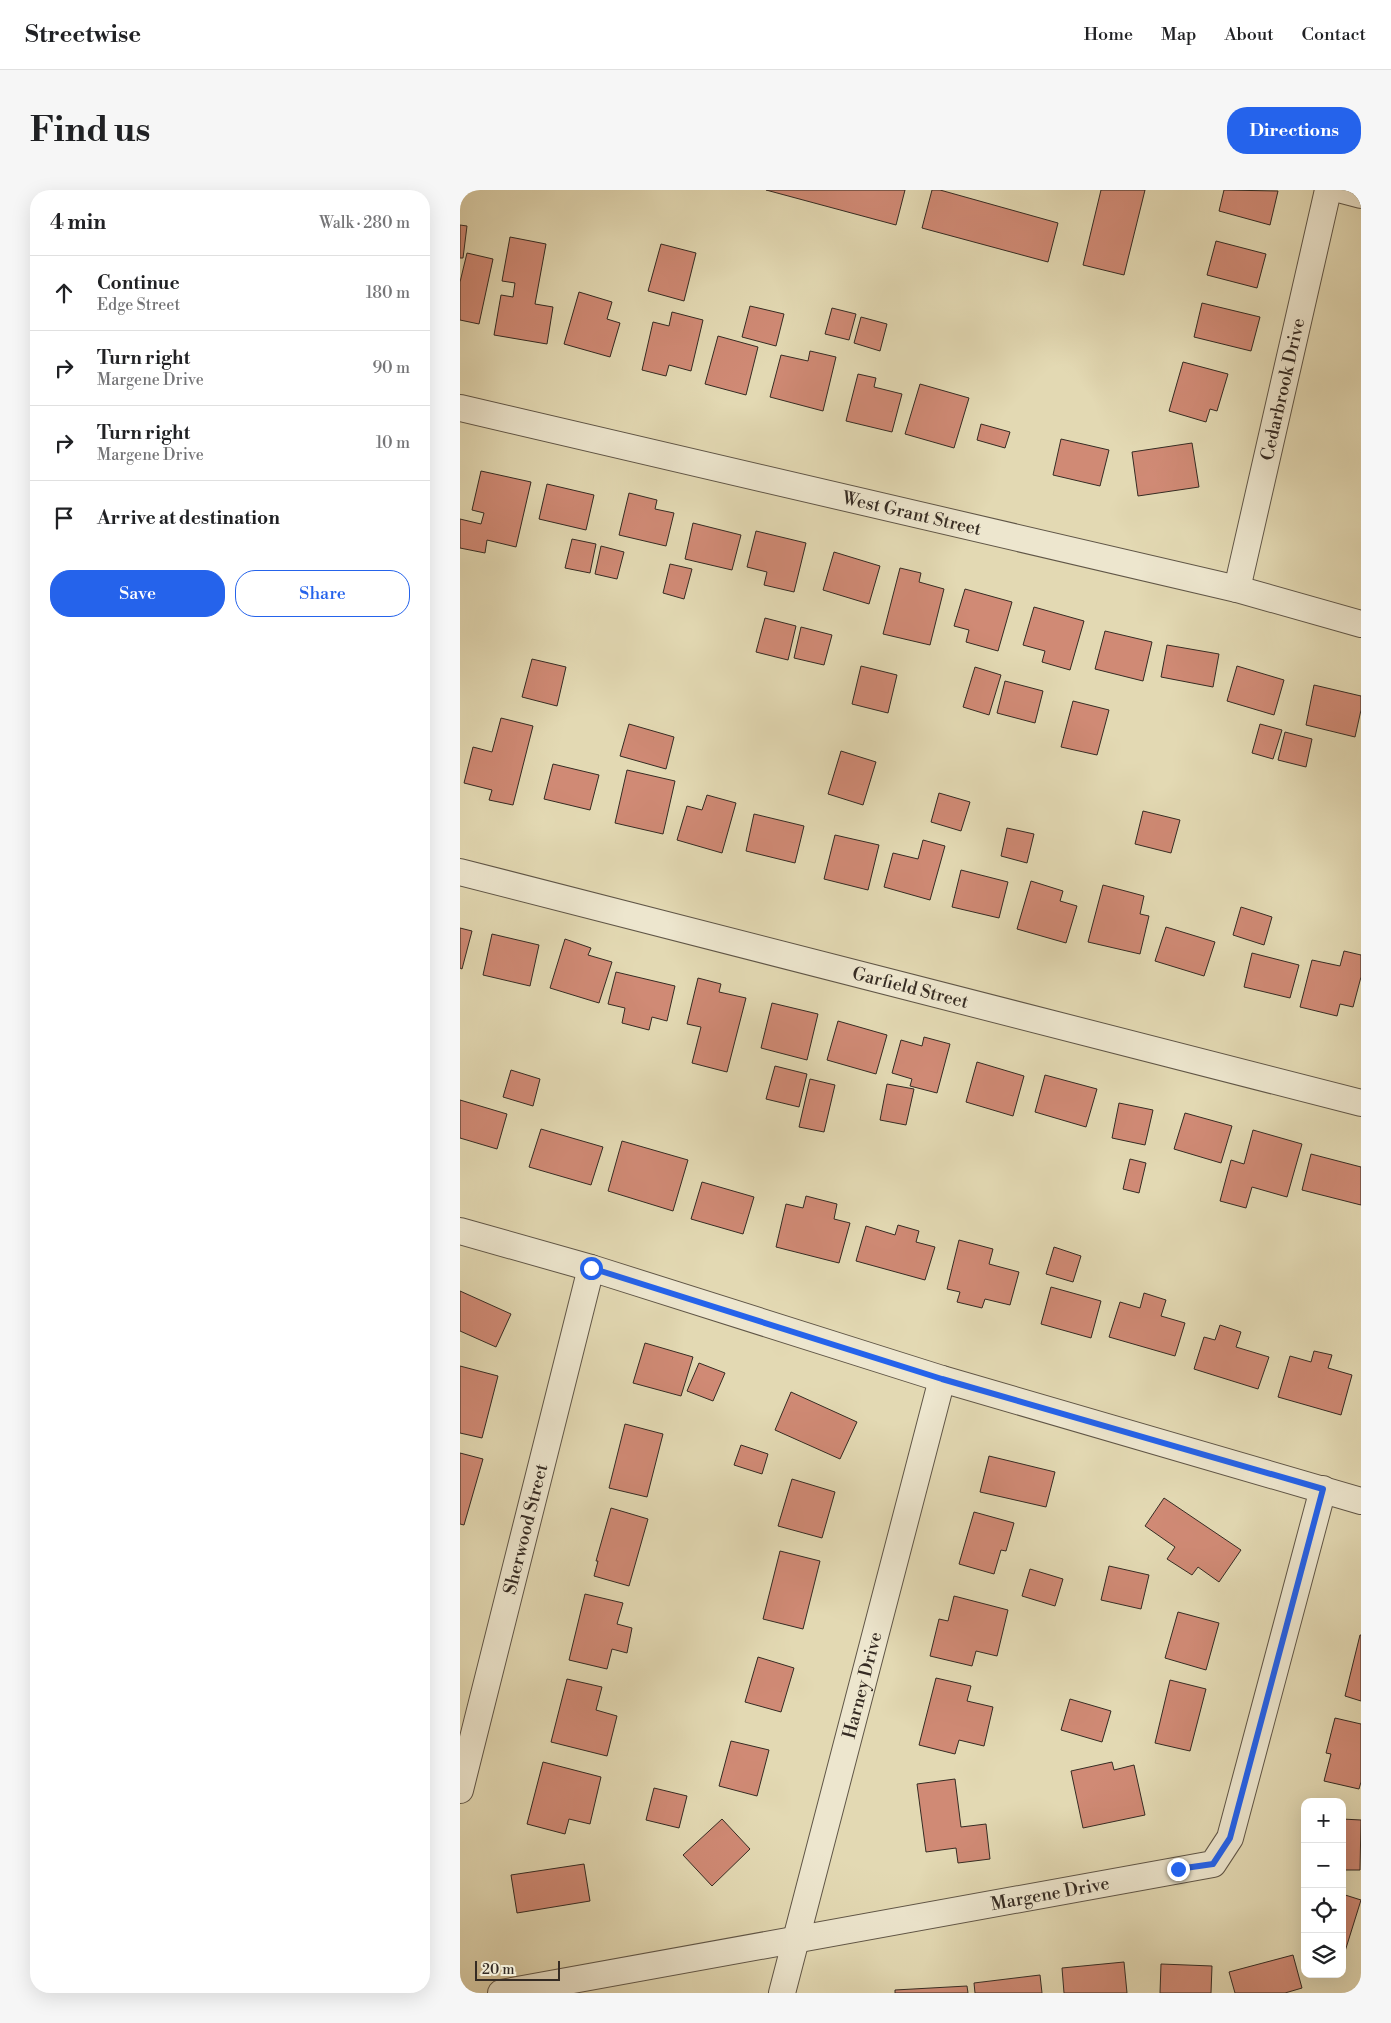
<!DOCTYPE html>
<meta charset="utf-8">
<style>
body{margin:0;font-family:"Libre Bodoni",serif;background:#f6f6f6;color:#202124}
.controls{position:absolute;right:15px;bottom:15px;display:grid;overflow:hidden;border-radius:10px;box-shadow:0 5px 20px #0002}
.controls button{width:45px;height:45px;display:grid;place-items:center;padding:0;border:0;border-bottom:1px solid #e0e0e0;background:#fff;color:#202124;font:25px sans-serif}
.scale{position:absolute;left:15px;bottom:12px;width:85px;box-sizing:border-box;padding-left:5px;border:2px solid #352b23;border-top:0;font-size:14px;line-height:18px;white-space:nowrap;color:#352b23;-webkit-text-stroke:4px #ede6ce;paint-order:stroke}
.stop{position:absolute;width:15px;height:15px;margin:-11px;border:4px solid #2563eb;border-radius:50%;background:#fff}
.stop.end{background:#2563eb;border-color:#fff;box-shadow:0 1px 5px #0008}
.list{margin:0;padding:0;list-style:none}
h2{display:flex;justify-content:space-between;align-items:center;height:65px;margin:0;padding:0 20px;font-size:21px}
h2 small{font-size:16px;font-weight:400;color:#757577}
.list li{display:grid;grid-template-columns:32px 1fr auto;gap:15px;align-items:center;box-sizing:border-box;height:75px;padding:0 20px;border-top:1px solid #e0e0e0}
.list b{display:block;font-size:19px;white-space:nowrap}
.list p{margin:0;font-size:16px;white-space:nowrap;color:#757577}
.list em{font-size:16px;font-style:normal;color:#757577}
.actions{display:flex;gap:10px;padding:15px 20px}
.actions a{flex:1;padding:11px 0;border:1px solid #2563eb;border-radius:20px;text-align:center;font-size:18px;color:#2563eb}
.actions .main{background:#2563eb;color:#fff}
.icon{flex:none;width:28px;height:28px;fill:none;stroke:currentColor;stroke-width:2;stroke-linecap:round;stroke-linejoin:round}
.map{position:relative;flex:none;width:901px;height:1803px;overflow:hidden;border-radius:20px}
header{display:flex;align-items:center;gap:30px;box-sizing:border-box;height:70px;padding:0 25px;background:#fff;border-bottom:1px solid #e0e0e0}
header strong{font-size:24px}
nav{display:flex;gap:28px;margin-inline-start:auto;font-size:18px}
.intro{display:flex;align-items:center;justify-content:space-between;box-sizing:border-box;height:120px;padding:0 30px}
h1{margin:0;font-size:35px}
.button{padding:12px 22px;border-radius:20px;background:#2563eb;color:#fff;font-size:18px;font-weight:700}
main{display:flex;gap:30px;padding:0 30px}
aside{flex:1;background:#fff;border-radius:20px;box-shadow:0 5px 20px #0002}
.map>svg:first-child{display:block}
</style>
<header>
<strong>Streetwise</strong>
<nav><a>Home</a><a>Map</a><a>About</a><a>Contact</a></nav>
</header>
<div class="intro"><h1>Find us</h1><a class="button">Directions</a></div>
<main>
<aside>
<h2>4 min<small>Walk · 280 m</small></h2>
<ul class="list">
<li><svg class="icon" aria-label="ahead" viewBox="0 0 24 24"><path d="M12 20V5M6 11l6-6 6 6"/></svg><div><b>Continue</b><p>Edge Street</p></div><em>180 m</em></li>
<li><svg class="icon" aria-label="right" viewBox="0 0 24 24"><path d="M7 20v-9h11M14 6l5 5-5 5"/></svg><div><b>Turn right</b><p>Margene Drive</p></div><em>90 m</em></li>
<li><svg class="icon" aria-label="right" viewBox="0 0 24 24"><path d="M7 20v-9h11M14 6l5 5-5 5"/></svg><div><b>Turn right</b><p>Margene Drive</p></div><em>10 m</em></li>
<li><svg class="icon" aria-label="arrive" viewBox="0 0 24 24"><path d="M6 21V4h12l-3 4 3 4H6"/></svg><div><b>Arrive at destination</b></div></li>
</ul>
<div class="actions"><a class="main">Save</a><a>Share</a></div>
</aside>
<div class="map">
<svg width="901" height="1803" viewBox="0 0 901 1803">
<rect width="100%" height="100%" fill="#e3d9b3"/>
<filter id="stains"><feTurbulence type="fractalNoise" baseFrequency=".004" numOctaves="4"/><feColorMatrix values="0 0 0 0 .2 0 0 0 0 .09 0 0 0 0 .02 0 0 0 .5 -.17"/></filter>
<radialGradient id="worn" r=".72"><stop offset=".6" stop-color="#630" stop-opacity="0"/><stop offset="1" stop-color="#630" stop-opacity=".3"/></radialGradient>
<g fill="#d08a75" stroke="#352b23">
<path d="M306 0H445L436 35Z"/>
<path d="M472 0H480L598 33 588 72 462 38Z"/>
<path d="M641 0H685L664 85 623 75Z"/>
<path d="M764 0 818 1 810 35 759 21Z"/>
<path d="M0 35 7 36 3 68H0Z"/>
<path d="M50 47 86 54 75 114 93 117 87 154 34 145 41 105 53 107 55 93 42 91Z"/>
<path d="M756 51 806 64 797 98 747 85Z"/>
<path d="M201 54 236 63 224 111 188 101Z"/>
<path d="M7 63 33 69 19 134 0 130V92Z"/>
<path d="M119 102 152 112 147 129 160 133 150 167 104 154Z"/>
<path d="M742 113 800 127 791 161 734 147Z"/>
<path d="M290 116 324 124 316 156 282 147Z"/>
<path d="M372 118 396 124 389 150 365 144Z"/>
<path d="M212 122 243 130 231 181 209 175 206 186 182 180 193 132 209 136Z"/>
<path d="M401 127 427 134 420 161 394 153Z"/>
<path d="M258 146 298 157 286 205 245 194Z"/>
<path d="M350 161 376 167 363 221 310 207 321 165 348 171Z"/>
<path d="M723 172 768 184 757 221 750 219 746 232 709 221Z"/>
<path d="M398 184 416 188 414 197 442 204 432 242 386 231Z"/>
<path d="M460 194 509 208 494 258 445 244Z"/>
<path d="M521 234 550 242 545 258 517 250Z"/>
<path d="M601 249 649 260 640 296 593 285Z"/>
<path d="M732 253 739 297 678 306 672 262Z"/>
<path d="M21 281 71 292 56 357 27 350 25 363 0 358V329L21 334 24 323 12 320Z"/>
<path d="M87 294 134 305 126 340 79 329Z"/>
<path d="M169 303 197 310 195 319 214 323 206 356 159 345Z"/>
<path d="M233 333 281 345 272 380 225 369Z"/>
<path d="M296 341 346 353 334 402 304 395 307 382 287 377Z"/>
<path d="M112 349 136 354 130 383 105 378Z"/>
<path d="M141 356 164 362 157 389 135 384Z"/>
<path d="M374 362 420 376 409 414 363 400Z"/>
<path d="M210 374 232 379 224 409 203 403Z"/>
<path d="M440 378 461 383 459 392 484 399 470 455 423 444Z"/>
<path d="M505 399 552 412 538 461 506 452 509 440 494 436Z"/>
<path d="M574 417 624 431 610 480 582 472 585 461 563 455Z"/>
<path d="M305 428 336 436 328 470 296 462Z"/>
<path d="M341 437 372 445 364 475 334 468Z"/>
<path d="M645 441 692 452 683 491 635 479Z"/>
<path d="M707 455 759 464 753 497 701 487Z"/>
<path d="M72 469 106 477 97 516 62 507Z"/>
<path d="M401 476 437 485 428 523 392 514Z"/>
<path d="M777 476 824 490 814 525 767 511Z"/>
<path d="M515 477 541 485 529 525 503 517Z"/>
<path d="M545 491 583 501 575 533 537 523Z"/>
<path d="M854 495 901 506V520L895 547 846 535Z"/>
<path d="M613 511 649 520 637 565 601 557Z"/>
<path d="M41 528 73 536 53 615 29 610 32 600 4 593 13 557 32 562Z"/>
<path d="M169 534 214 547 206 579 160 566Z"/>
<path d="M800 534 822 540 813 569 792 563Z"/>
<path d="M825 542 852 549 846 577 818 570Z"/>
<path d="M381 561 416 572 403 615 368 604Z"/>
<path d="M93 574 139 585 130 620 84 609Z"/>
<path d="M167 580 215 591 203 644 155 633Z"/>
<path d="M479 603 510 612 501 641 471 632Z"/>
<path d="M247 605 276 613 262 663 217 650 227 616 242 620Z"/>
<path d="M683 621 720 630 711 663 675 654Z"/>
<path d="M294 624 344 636 335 673 286 661Z"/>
<path d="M547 638 574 644 567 673 541 666Z"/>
<path d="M375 645 419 655 408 700 364 689Z"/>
<path d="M463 650 485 656 470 710 424 697 433 663 458 669Z"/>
<path d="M501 680 548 692 539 728 492 717Z"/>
<path d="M571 691 603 701 600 711 617 716 606 753 557 739Z"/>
<path d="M643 695 684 706 680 724 689 726 680 764 628 752Z"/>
<path d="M781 717 812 727 804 755 773 745Z"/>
<path d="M706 737 755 752 744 786 695 771Z"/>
<path d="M0 738 12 741 2 779 0 778Z"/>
<path d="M32 744 79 755 70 796 23 785Z"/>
<path d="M105 749 131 758 128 765 152 772 139 813 90 798Z"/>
<path d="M884 761 901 765V787L893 817 880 814 877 826 840 817 852 770 880 776Z"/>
<path d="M792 763 839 775 830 808 784 797Z"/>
<path d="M156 782 215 796 207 831 192 827 189 840 162 833 165 818 148 814Z"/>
<path d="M238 788 261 794 259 802 286 808 267 882 232 873 241 837 227 834Z"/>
<path d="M312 813 358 824 347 870 301 858Z"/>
<path d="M378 831 427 845 416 884 367 870Z"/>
<path d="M464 847 490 854 477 903 450 896 452 889 432 883 441 850 462 856Z"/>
<path d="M517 872 564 886 553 926 506 912Z"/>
<path d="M315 876 347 884 339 917 306 909Z"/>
<path d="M51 880 80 889 73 916 43 907Z"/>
<path d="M585 885 637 899 626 937 575 922Z"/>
<path d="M350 889 375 895 364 942 339 937Z"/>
<path d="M427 894 454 899 446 935 420 930Z"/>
<path d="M0 910 47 924 37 959 0 948Z"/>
<path d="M659 913 693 920 685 955 652 948Z"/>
<path d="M725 923 772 936 761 973 714 959Z"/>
<path d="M81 939 143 957 131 995 69 977Z"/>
<path d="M793 940 842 954 827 1007 792 997 786 1018 760 1011 771 970 784 974Z"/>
<path d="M162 951 228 970 213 1021 148 1001Z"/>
<path d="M851 964 901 977V1015L842 1000Z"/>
<path d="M670 969 686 973 679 1003 663 999Z"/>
<path d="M242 992 294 1007 283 1044 231 1029Z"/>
<path d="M346 1006 377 1014 374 1029 390 1033 379 1073 316 1057 326 1014 343 1018Z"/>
<path d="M438 1035 459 1041 456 1052 475 1057 465 1090 396 1071 406 1036 435 1045Z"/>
<path d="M499 1050 533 1059 529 1074 559 1082 550 1115 525 1109 522 1118 497 1112 500 1102 487 1099Z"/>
<path d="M594 1057 621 1066 613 1092 586 1084Z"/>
<path d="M591 1097 641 1111 631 1148 581 1134Z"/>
<path d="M0 1101 51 1124 36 1157 0 1141Z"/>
<path d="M684 1103 706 1110 701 1126 725 1133 715 1166 649 1147 660 1112 680 1118Z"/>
<path d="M760 1135 781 1142 776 1157 809 1167 798 1199 734 1179 744 1147 755 1150Z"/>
<path d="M185 1153 233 1167 221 1206 173 1193Z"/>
<path d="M854 1161 872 1165 868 1178 892 1185 881 1225 818 1207 830 1166 851 1172Z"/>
<path d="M239 1173 265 1183 253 1211 227 1201Z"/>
<path d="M0 1176 38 1186 22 1248 0 1243Z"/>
<path d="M331 1202 397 1232 380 1269 315 1240Z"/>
<path d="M165 1234 203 1244 187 1307 149 1298Z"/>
<path d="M281 1255 308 1264 302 1284 274 1275Z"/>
<path d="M0 1263 23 1269 4 1335 0 1334Z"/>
<path d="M529 1266 595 1282 586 1317 520 1302Z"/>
<path d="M332 1289 375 1302 362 1348 318 1336Z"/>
<path d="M704 1308 781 1360 759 1392 738 1377 732 1385 707 1369 715 1357 685 1336Z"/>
<path d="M151 1318 188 1329 169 1396 134 1386 138 1371H136Z"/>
<path d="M514 1322 554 1333 546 1361 541 1360 534 1384 499 1374Z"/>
<path d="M320 1361 360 1371 343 1439 303 1429Z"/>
<path d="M649 1376 689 1385 681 1419 641 1410Z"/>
<path d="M570 1379 603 1389 595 1416 562 1406Z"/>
<path d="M125 1404 163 1413 157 1434 172 1438 167 1463 152 1459 147 1479 109 1470Z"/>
<path d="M494 1406 548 1420 537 1466 516 1461 512 1476 470 1466 479 1429 488 1431Z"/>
<path d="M718 1422 759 1433 746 1480 705 1468Z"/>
<path d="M900 1445H901V1511L885 1506Z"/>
<path d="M298 1467 334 1478 321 1522 285 1512Z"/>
<path d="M476 1488 511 1496 507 1511 533 1517 524 1556 499 1550 495 1564 459 1555Z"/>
<path d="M107 1489 142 1497 136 1520 157 1526 147 1566 91 1552Z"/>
<path d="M710 1490 746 1499 730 1561 695 1553Z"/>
<path d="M610 1509 651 1521 642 1552 601 1540Z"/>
<path d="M875 1528 901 1534V1592L899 1599 864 1591 871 1564 866 1563Z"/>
<path d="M271 1551 309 1560 297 1606 259 1596Z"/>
<path d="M83 1572 141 1587 130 1634 109 1629 105 1644 67 1634Z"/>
<path d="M652 1572 654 1580 674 1575 685 1625 623 1638 611 1581Z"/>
<path d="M495 1589 501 1637 526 1634 530 1669 498 1673 496 1658 466 1662 457 1594Z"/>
<path d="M194 1598 227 1606 219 1638 186 1630Z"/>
<path d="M262 1629 290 1659 252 1696 223 1665Z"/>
<path d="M882 1629 901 1630 900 1680H882Z"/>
<path d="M124 1674 130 1711 57 1723 51 1685Z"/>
<path d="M882 1704 901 1710 882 1771Z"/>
<path d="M833 1765 842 1798 825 1803H775L769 1782Z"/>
<path d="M664 1772 667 1803H604L602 1778Z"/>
<path d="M701 1774 752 1776 751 1803H700Z"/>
<path d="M580 1785 582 1803H515L514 1793Z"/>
<path d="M507 1796 508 1803H435V1800Z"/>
</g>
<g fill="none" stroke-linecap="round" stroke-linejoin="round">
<g stroke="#605647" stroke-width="28">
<g id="street">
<path d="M882 0 901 5"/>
<path id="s1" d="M0 218 777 399 901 434"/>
<path id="s2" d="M777 399 868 0"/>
<path id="s3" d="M0 682 901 913"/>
<path d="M0 1041 131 1078 482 1189 901 1311"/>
<path id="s4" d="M0 1600 131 1078"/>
<path id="s5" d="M41 1803 753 1674 770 1648 863 1299"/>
<path id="s6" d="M322 1803 482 1189"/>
</g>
</g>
<use href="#street" stroke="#ede6ce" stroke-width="26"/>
</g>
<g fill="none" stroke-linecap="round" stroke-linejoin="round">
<path stroke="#2563eb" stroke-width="6" d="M131 1078 482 1189 863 1299 770 1648 753 1674 718 1679"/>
</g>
<g text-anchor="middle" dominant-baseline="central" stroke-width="4.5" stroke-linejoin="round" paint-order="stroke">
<g font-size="18" fill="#352b23" stroke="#ede6ce">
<text stroke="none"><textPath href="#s2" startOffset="205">Cedarbrook Drive</textPath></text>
<text stroke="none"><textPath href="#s1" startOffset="464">West Grant Street</textPath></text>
<text stroke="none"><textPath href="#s3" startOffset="465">Garfield Street</textPath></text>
<text stroke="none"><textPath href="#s4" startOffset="269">Sherwood Street</textPath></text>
<text stroke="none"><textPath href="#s6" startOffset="318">Harney Drive</textPath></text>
<text stroke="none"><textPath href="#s5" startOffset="558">Margene Drive</textPath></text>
</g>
</g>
<rect width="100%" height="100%" filter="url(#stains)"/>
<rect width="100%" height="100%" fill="url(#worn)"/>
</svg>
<div class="controls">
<button>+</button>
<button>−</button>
<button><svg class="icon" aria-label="locate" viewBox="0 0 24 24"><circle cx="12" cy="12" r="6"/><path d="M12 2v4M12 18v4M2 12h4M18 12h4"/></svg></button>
<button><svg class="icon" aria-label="layers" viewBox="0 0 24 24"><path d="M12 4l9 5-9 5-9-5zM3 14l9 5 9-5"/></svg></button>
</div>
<div class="scale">20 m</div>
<div class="stop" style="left:131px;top:1078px"></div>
<div class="stop end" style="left:718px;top:1679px"></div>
</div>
</main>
